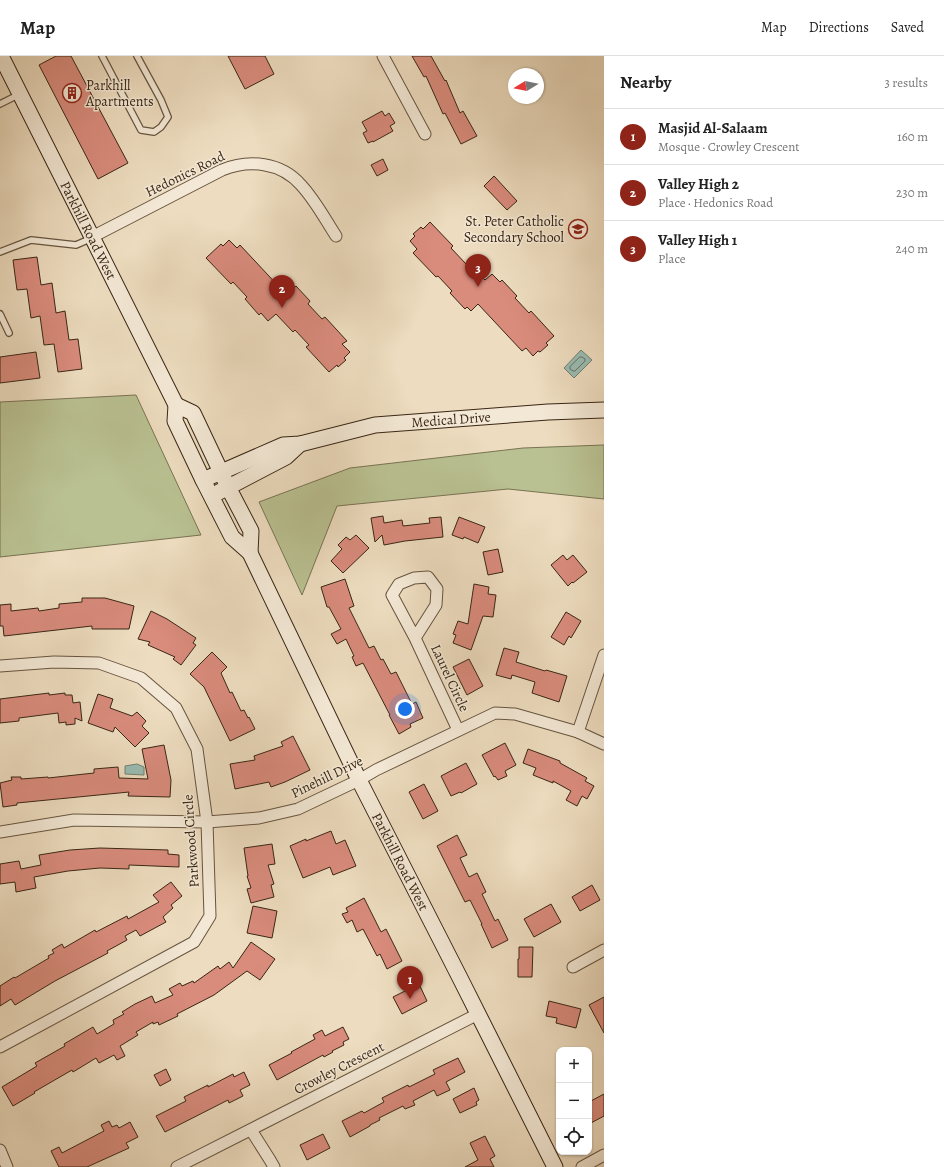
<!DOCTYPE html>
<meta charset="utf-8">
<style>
body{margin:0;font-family:Alegreya,serif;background:#f6f6f6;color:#222}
.controls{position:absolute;right:12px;bottom:12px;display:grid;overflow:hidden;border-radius:8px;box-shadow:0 1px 3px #0004}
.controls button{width:36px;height:36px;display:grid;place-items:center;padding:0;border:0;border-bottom:1px solid #e0e0e0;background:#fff;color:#222;font:20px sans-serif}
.compass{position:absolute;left:508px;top:12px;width:36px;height:36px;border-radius:50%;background:#fff;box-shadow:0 1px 3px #0004;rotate:260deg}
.you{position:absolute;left:405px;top:653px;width:14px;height:14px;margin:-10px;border:3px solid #fff;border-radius:50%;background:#1a73e8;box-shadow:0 0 0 6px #1a73e833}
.badge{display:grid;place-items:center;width:26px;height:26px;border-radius:50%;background:#8f2418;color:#fff;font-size:13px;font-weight:700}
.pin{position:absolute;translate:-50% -33px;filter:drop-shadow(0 1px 2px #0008)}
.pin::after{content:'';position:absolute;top:21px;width:14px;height:12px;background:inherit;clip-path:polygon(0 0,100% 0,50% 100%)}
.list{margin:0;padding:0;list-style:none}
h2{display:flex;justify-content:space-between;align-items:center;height:52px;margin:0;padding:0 16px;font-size:17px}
h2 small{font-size:13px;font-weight:400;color:#767676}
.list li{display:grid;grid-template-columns:26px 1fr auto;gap:12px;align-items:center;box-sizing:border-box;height:56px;padding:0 16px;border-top:1px solid #e0e0e0}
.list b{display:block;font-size:15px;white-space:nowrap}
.list p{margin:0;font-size:13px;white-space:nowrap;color:#767676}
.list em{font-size:13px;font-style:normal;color:#767676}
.icon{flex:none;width:22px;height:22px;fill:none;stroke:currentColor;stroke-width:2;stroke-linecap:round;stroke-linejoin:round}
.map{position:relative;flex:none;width:604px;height:1111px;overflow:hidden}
header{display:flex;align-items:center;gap:24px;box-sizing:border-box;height:56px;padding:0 20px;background:#fff;border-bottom:1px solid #e0e0e0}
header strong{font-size:19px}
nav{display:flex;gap:22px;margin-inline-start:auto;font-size:14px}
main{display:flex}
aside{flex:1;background:#fff}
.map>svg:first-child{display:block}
</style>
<header>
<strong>Map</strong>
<nav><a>Map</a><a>Directions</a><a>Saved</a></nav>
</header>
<main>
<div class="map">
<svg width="604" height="1111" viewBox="0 0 604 1111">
<rect width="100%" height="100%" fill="#eddcbf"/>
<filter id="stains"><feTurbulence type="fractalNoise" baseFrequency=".005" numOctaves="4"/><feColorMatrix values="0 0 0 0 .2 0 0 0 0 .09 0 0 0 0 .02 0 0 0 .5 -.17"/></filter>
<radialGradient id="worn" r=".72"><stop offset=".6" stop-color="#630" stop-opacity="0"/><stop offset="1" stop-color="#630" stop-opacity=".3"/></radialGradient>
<g fill="#b9c091" stroke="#797352">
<path d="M136 339 201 479 0 501V346Z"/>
<path d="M604 389V443L508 433 337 450 302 539 259 446 350 412 523 392Z"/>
</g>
<g fill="#99bcb2" stroke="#738073">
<path d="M581 294 592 304 574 322 564 312Z"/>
<path d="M137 708 144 711V719L125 718V710Z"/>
</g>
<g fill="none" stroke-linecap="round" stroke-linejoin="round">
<path stroke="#697163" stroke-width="1" d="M580 301H582L585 303V305L575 315H573L570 313V311Z"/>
</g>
<g fill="#d98b7c" stroke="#392614">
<path d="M56 0H71L128 107 98 123 39 9Z"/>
<path d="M228 0H265L274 18 245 33Z"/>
<path d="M412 0H431L445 25 446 24 460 57 463 55 477 80 461 88 445 57 443 58 426 20 424 21Z"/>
<path d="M382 55 385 60 389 57 395 67 390 70 393 75 373 86V85L368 87 363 77 367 75 362 66Z"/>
<path d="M383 103 388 114 377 120 371 109Z"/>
<path d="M494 120 517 145 507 154 484 130Z"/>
<path d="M430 166 453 190 451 192 466 208 468 206 485 224 492 218 500 226 502 224 517 240 515 242 529 257 531 255 554 280 546 287 548 289 540 296 538 295 533 300 526 292 522 295 478 248 471 255 467 251 465 253 450 237 452 235 438 220 436 221 413 197 417 193 410 185 415 180 413 178 421 171 423 173Z"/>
<path d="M229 184 237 192 240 189 282 234 290 227 294 232 296 230 310 245 308 248 322 263 325 261 347 285 342 288 350 296 344 302 346 304 338 311 337 309 329 316 306 291 309 289 295 274 293 276 276 258 268 265 261 257 259 259 245 243 247 241 233 226 231 228 206 202 221 188 223 190Z"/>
<path d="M37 201 41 229 52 227 56 257 65 255 69 284 78 283 82 313 58 316 54 288 44 289 40 260 31 262 27 233 17 234 13 204Z"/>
<path d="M36 296 40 322 0 327V301Z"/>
<path d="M383 460 384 467 402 464 403 470 430 467 429 462 441 461 443 481 405 485 384 489 382 479 375 486 371 462Z"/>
<path d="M459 461 485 471 478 487 464 481 463 483 452 479Z"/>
<path d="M356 479 369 492 343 517 331 505 342 493 338 489 346 481 350 484Z"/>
<path d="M498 493 503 516 488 519 483 496Z"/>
<path d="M563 499 567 504 573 499 587 516 573 527 572 526 568 530 551 509Z"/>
<path d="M345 523 354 550 349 552 369 592 374 590 381 604 383 603 391 618 396 616 412 648 416 646 423 662 410 668 411 671 399 678 389 659H390L363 607 356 610 352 601 354 600 346 583 337 588 331 578 341 573 329 551H327L321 531Z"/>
<path d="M474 528 489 531 488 538 496 539 493 561 483 560 471 594 453 587 456 579 453 578 458 565 468 568Z"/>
<path d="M82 542H105L134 550 129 573H92V570L4 580 3 570H0V549L11 548V555L38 552 39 555 59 552V548L82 546Z"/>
<path d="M151 555 167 563 196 582 193 587 196 589 181 609 173 603 175 601 148 589 150 586 138 583Z"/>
<path d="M566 556 581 565 571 582 569 580 564 589 551 581Z"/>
<path d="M504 592 519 596 516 606 545 615 546 614 567 620 559 646 532 637 535 626 512 619 511 623 496 619Z"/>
<path d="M212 596 227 611 221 617 230 637 232 636 241 655 244 654 248 662 249 661 255 673 230 685 204 631 190 618Z"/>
<path d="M469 603 483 630 467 639 453 611Z"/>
<path d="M49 637V639L65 637V639H72L73 647 80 646 82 665 75 662V668L66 669V666L59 667 58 657 19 662V665L0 667V643Z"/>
<path d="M98 638 113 643 110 652 132 660 137 656 146 665 142 670 149 677 135 691 115 671 113 676 88 667Z"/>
<path d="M293 680 310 714 285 726 271 731 269 726 235 733 230 708 255 704 254 700 283 690 281 686Z"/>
<path d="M505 687 516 709 505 715 507 720 498 724 495 720 494 721 482 699Z"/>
<path d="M164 689 171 724 170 741 128 740 129 736 17 747V749L3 751 0 727 12 724 11 721H21V723L48 721V722L94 717V713L118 711 119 722 148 723 142 693Z"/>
<path d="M528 693 560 705V707L587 722 585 725 594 730 587 743 582 740 577 750 566 744 571 735 553 725V727L533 719 536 712 523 707Z"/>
<path d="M466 707 477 728 461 737 460 736 451 740 441 720Z"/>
<path d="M424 728 438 755 423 763 409 736Z"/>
<path d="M331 775 336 788 345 784 356 810 333 819 330 811 303 822 290 790 306 783V785Z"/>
<path d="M457 779 467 799 460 802 469 821 477 817 486 836 482 838 495 865 498 863 508 884 492 892 481 868H482L470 844 465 846 437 790Z"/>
<path d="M272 788 275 808 268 809 274 828 271 829 274 841 251 847 247 833 251 832 247 820H248L244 792Z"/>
<path d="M100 792 168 794V798L179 799V811L129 809V813L100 812 68 815 34 821 36 832 16 836 15 826 0 828V808L19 805 21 813 41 809 39 799 70 794Z"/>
<path d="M171 826 182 840 171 849 173 852 163 861 166 866 140 880 136 874 125 880 127 884 107 895 108 897 55 925 15 949 11 943 0 950V930L14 921 15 922 49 902 48 900 54 897 52 894 62 888 64 892 95 874 96 876 127 860 128 863 159 846 153 839Z"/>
<path d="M592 829 600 844 580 855 572 841Z"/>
<path d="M364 842 381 876 386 873 402 905 387 913 380 898 377 900 363 873 357 876 352 864 347 867 342 858 348 856 346 852Z"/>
<path d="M551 848 561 866 534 881 524 863Z"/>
<path d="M253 850 277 855 272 882 247 877Z"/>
<path d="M251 886 275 903 260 924 247 915 214 939 177 958 178 960 159 969 158 966 153 968V966L136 976 138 979 120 990 125 1000 117 1004 114 999 99 1007 96 1002 73 1016 72 1014 34 1036 35 1037 13 1050 2 1031 37 1010 35 1007 65 990 64 988 93 971 97 978 114 968 113 964 124 958 122 956 135 948 152 940 155 947 173 939 169 933 180 927 182 930 193 925 194 927 218 910 220 913 229 906 233 912Z"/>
<path d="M519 891H533L532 921H518V903H519Z"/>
<path d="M419 928 427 945 402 958 393 941Z"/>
<path d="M604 941V977L589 949Z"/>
<path d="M549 945 581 953 576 972 556 967 557 962 546 960Z"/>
<path d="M343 971 349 983 343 986 344 989 332 995 333 996 324 1001 323 999 277 1024 269 1009 292 997 291 996 315 983 313 979 322 974 325 980Z"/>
<path d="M458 1002 465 1016 446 1026 450 1034 437 1040 434 1034 413 1045 415 1049 405 1053 403 1050 379 1062 380 1064 370 1069V1070L350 1081 342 1065 362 1055 364 1057 384 1046 382 1042 408 1029 409 1031 435 1018 433 1014Z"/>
<path d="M166 1013 171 1024 160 1030 154 1019Z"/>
<path d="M244 1016 250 1029 240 1034 243 1040 229 1047 228 1044 165 1076 156 1060 186 1045 184 1041 208 1029V1031L233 1018 234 1021Z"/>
<path d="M474 1032 479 1044 476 1046 477 1049 460 1057 453 1043Z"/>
<path d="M604 1038V1060L589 1068V1046Z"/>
<path d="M109 1065 112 1071 117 1069 119 1072 130 1066 138 1081 126 1087 129 1092 87 1111H59L51 1095 59 1091 62 1097 104 1075 101 1069Z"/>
<path d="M323 1078 330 1092 307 1104 300 1089Z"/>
<path d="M485 1080 495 1100 490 1103 494 1111H465L478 1104 470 1087Z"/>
</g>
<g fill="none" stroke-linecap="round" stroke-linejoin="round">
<g stroke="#66543f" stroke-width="8">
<g id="service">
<path d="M102 0 141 74 154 76 161 71 168 61 161 44 137 0"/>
<path d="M0 48 20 38"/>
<path d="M0 196 31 184 76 189 92 182"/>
<path d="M0 258 9 277"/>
</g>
</g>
<g stroke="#66543f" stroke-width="13">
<g id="minor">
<path d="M383 0 425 78"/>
<path d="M92 181 222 114C249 103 281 106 301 129 315 144 325 163 336 180"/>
<path d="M415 582 436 549 437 533 428 521 414 522 399 528 392 539 415 582 458 674"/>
<path d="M0 610 54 606 99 607 141 622 176 652 197 693 207 766 210 860 194 886 0 991"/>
<path d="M578 676 604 599"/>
<path d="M0 776 74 764 207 766 259 762 298 753 359 724 376 714 495 657 515 658 578 676 604 688"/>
<path d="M573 911 604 894"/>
<path d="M251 1074 270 1104 274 1111"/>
<path d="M0 1094 7 1111"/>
<path d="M177 1111 478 958"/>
<path d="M582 1111 604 1099"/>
</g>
</g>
<g stroke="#392614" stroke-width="17">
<g id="secondary">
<path id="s1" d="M1 0 92 181 176 349 175 365 203 424 232 481 250 497 359 724 460 922 555 1111"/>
<path d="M176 349 193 357 228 431 251 475 250 497"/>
<path id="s2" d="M203 424 283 389 300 388 375 369 548 356 604 354"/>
<path d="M219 436 286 401 300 388"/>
</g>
</g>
<use href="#service" stroke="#f3e8d5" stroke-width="5.5"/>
<use href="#minor" stroke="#f3e8d5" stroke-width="11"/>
<use href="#secondary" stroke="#f3e8d5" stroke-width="15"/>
</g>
<defs>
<g id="building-ring" transform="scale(1)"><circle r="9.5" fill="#f3e8d5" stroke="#8f2418" stroke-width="1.5"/><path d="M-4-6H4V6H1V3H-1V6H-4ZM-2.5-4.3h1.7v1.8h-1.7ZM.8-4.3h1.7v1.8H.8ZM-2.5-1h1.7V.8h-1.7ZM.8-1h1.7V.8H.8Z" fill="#8f2418"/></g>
<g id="school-ring" transform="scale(1)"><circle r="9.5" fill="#f3e8d5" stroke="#8f2418" stroke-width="1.5"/><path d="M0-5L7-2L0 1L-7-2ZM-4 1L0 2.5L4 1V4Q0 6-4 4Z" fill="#8f2418"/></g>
</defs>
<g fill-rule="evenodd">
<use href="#building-ring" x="72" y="37"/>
<use href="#school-ring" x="578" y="173"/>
</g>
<g text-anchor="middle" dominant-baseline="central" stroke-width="3" stroke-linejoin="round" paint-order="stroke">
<g font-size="14" fill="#392614" stroke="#f3e8d5" text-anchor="start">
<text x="86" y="29">Parkhill<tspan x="86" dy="16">Apartments</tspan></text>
<text x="564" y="165" text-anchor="end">St. Peter Catholic<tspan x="564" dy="16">Secondary School</tspan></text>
</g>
<g font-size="14" fill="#392614" stroke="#f3e8d5">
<text transform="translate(185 118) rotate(-26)">Hedonics Road</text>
<text stroke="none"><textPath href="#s1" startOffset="195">Parkhill Road West</textPath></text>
<text stroke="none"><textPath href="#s2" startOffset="258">Medical Drive</textPath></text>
<text transform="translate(450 622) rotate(65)">Laurel Circle</text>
<text transform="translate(327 721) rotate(-26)">Pinehill Drive</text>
<text transform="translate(191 785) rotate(-94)">Parkwood Circle</text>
<text stroke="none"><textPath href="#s1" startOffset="903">Parkhill Road West</textPath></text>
<text transform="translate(339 1012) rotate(-27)">Crowley Crescent</text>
</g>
</g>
<rect width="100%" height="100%" filter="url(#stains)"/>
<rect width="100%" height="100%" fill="url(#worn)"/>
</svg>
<div class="controls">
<button>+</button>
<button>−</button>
<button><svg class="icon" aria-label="locate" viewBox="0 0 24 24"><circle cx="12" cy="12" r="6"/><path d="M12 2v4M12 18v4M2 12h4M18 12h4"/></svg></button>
</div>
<svg class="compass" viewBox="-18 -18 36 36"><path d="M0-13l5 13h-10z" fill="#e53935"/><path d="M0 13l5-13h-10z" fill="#767676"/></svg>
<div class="you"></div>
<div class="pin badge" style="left:410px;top:943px">1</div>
<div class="pin badge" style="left:282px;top:252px">2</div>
<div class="pin badge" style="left:478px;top:231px">3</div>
</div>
<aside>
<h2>Nearby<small>3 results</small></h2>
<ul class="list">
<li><span class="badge">1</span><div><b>Masjid Al-Salaam</b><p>Mosque · Crowley Crescent</p></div><em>160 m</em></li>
<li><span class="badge">2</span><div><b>Valley High 2</b><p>Place · Hedonics Road</p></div><em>230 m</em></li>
<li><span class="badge">3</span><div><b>Valley High 1</b><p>Place</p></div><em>240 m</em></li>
</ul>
</aside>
</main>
